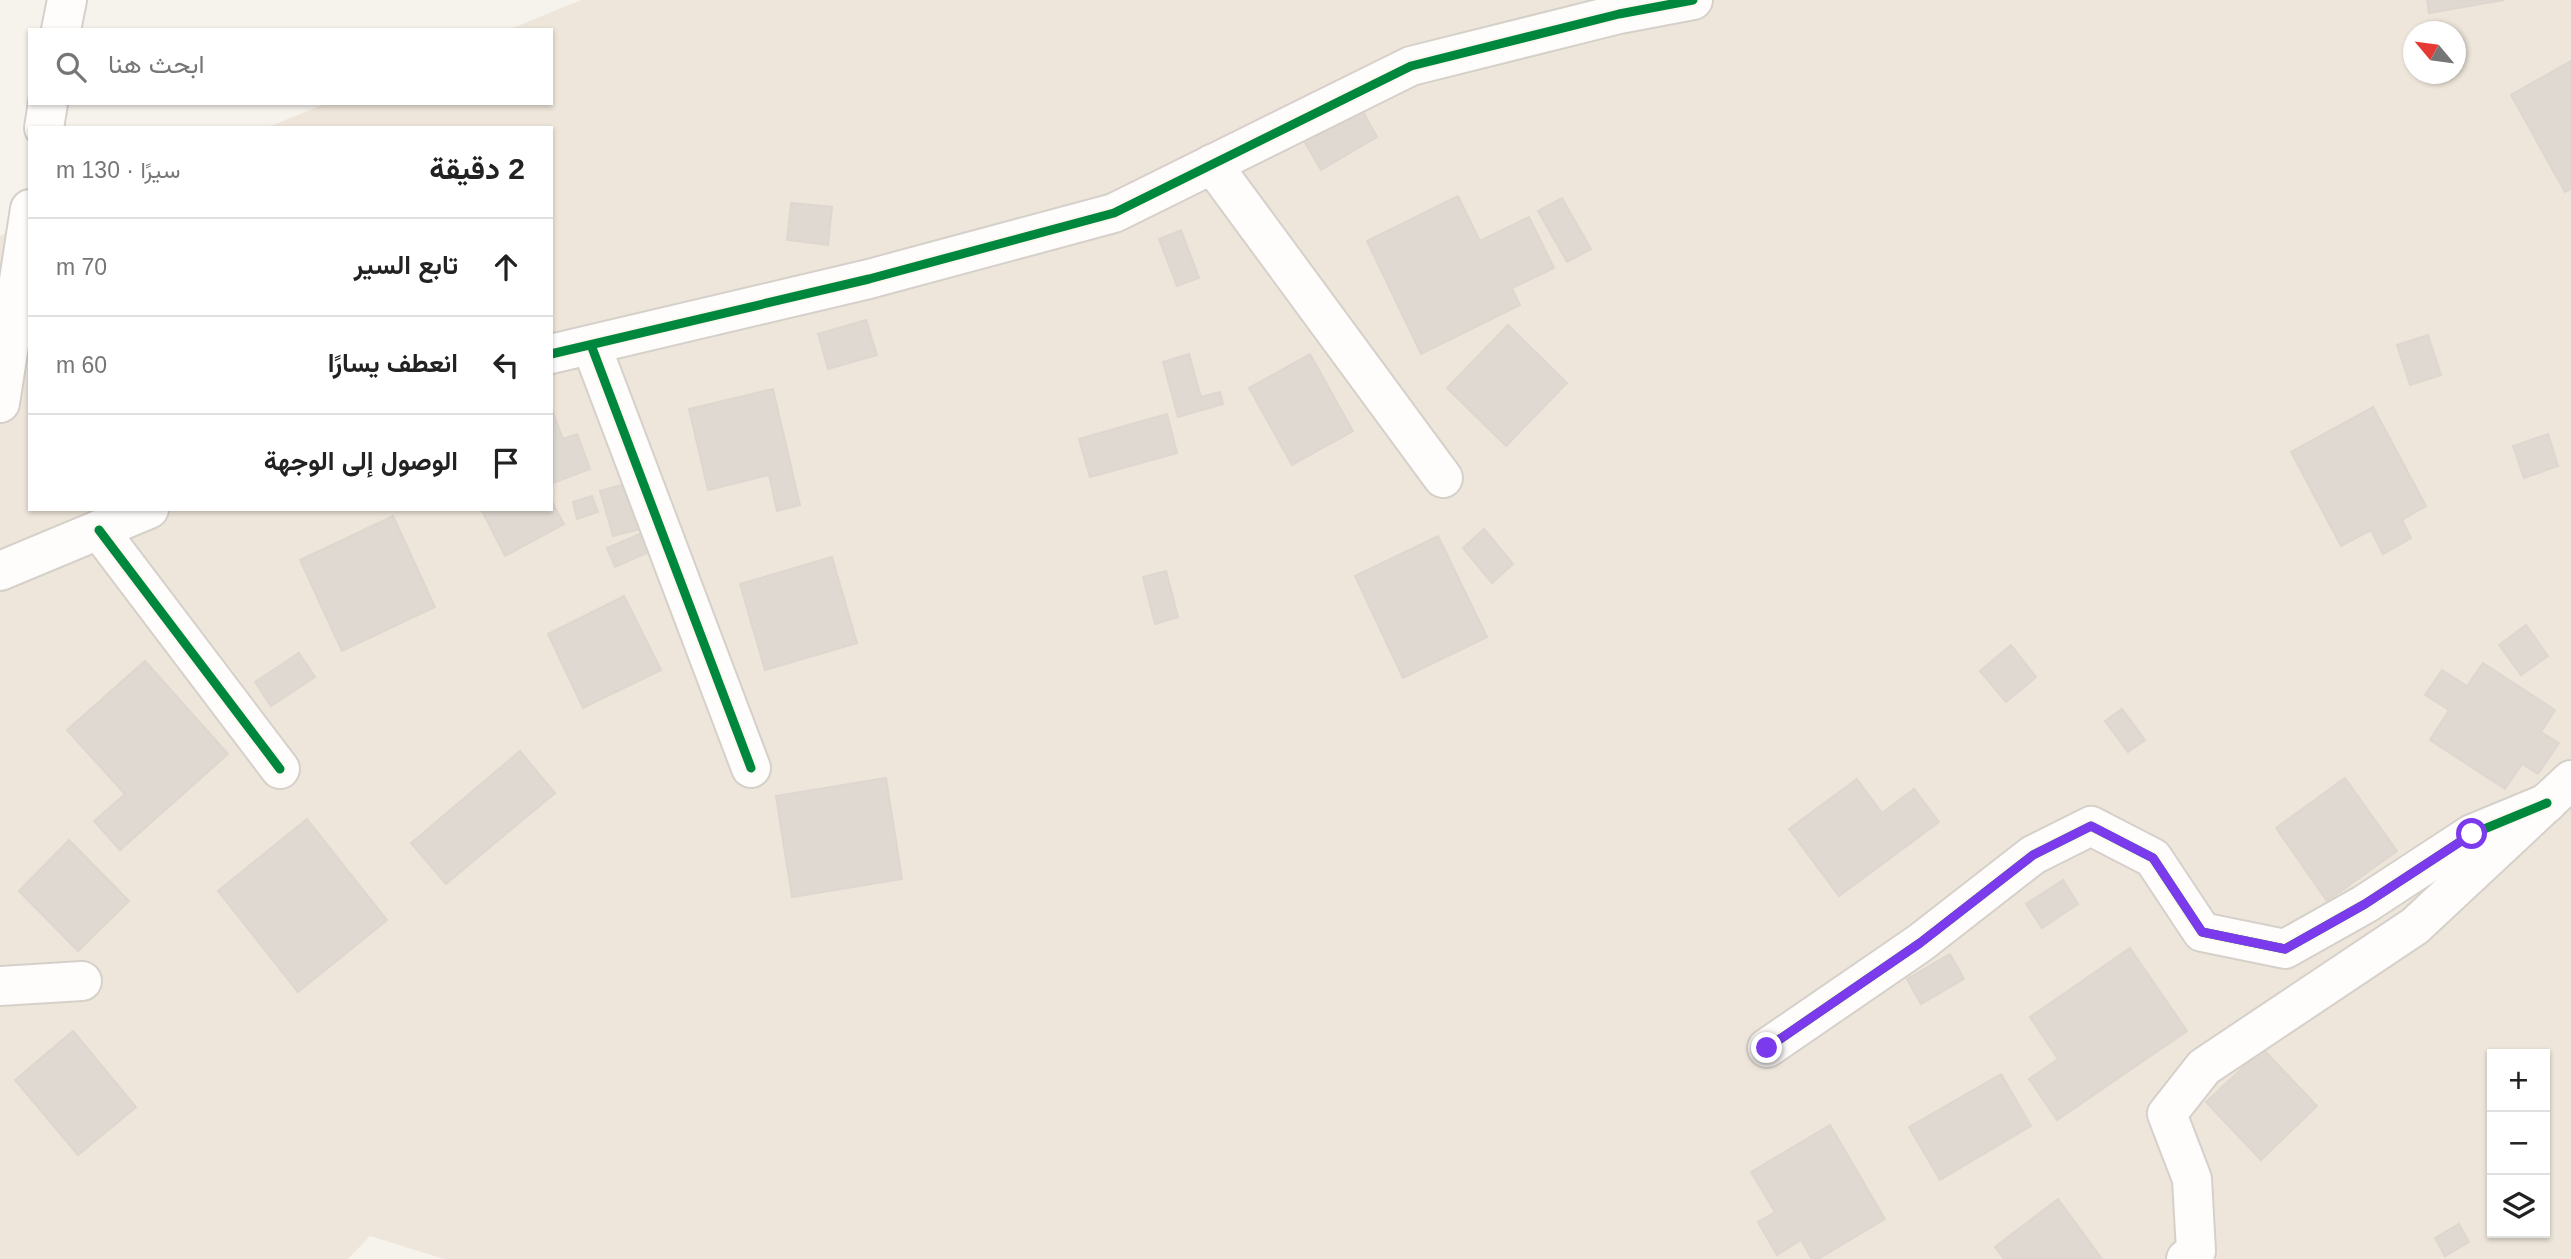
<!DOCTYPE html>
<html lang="ar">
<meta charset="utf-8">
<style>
body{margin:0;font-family:Helvetica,Vazirmatn,sans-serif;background:#f6f6f6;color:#222;direction:rtl}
.controls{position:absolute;right:21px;bottom:21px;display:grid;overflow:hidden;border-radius:0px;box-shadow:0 2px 5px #0004}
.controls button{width:63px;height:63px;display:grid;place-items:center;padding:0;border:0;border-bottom:2px solid #e0e0e0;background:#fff;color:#222;font:35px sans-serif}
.compass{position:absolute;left:2403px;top:21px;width:63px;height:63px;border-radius:50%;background:#fff;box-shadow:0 2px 5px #0004;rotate:299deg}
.stop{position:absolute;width:21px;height:21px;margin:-16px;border:5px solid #7c3aed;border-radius:50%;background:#fff}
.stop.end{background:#7c3aed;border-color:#fff;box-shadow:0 2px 7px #0008}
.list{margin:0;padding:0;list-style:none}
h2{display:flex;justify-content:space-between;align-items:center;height:91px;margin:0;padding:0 28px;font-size:30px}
h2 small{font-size:23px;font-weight:400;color:#767676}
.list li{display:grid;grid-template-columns:46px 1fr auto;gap:21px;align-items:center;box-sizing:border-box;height:98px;padding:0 28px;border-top:2px solid #e0e0e0}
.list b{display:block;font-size:26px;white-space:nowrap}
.list em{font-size:23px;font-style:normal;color:#767676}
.icon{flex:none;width:38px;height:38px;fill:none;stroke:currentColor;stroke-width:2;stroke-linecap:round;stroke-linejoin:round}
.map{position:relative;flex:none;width:2571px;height:1259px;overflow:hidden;direction:ltr}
.search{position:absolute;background:#fff;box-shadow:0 2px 5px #0004;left:28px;top:28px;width:525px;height:77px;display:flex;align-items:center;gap:18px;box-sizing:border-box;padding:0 24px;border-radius:0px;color:#767676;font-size:26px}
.panel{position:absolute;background:#fff;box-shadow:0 2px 5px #0004;left:28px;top:126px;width:525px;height:385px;border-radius:0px;direction:rtl}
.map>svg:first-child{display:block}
</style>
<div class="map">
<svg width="2571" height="1259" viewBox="0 0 2571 1259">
<rect width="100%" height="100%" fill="#f6f3ec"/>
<path fill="#eee6da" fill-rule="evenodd" d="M581 0H2571V1259H444L370 1236 348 1259H0V236L30 224V509H551V128H266L327 103H551V30H508ZM2414 32H2456V74H2414ZM2492 1054H2545V1233H2492Z"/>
<g fill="#dfd9d2" stroke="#ded7cf" stroke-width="2">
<path d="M2427 0H2504L2429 13Z"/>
<path d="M2571 61V189L2565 192 2511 95Z"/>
<path d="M1361 108 1377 137 1321 170 1304 141Z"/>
<path d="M1458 196 1480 241 1529 217 1554 268 1512 288 1520 305 1421 354 1367 241Z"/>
<path d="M1562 198 1591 249 1567 262 1538 211Z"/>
<path d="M791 203 832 207 828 245 787 240Z"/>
<path d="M1181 230 1199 278 1177 286 1159 239Z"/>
<path d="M866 320 877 355 828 369 818 334Z"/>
<path d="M1508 325 1567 383 1506 446 1447 388Z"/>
<path d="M2428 335 2441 375 2410 385 2397 345Z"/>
<path d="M1189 354 1201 397 1220 392 1223 404 1178 417 1163 362Z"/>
<path d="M1310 354 1353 431 1292 465 1249 388Z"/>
<path d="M773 389 800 505 777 511 769 475 708 490 689 409Z"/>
<path d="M551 407 563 439 577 434 590 469 553 483Z"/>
<path d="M2373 407 2426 506 2402 520 2411 538 2383 554 2371 530 2341 546 2291 452Z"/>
<path d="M1167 414 1177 453 1090 477 1079 439Z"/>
<path d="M2548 434 2558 466 2524 478 2513 446Z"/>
<path d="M628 483 640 529 613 536 600 491Z"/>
<path d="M592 496 598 512 577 519 573 502Z"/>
<path d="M551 500 564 524 505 556 481 509H551Z"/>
<path d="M393 516 435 607 342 651 300 560Z"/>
<path d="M1484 529 1513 564 1492 583 1463 548Z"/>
<path d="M642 533 651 551 615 567 607 548Z"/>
<path d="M1438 536 1487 637 1403 678 1355 576Z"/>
<path d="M832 557 857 643 765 670 740 584Z"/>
<path d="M1166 571 1178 617 1155 624 1143 577Z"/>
<path d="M624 596 661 670 583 708 548 634Z"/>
<path d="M2526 625 2548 656 2521 675 2499 645Z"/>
<path d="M2011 645 2036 677 2006 702 1980 671Z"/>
<path d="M299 653 315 677 271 706 255 682Z"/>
<path d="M145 661 228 754 120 850 94 821 125 794 67 730Z"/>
<path d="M2483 663 2555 710 2541 732 2559 743 2538 774 2522 764 2505 789 2430 740 2449 710 2425 695 2442 670 2467 686Z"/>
<path d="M2122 709 2145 740 2128 752 2105 721Z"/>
<path d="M520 751 555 793 446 884 411 843Z"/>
<path d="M886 778 902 879 792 897 776 796Z"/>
<path d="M2345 778 2397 851 2327 901 2276 828Z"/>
<path d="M1857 779 1882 813 1914 789 1939 822 1839 896 1789 829Z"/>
<path d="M307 819 387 920 298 992 218 891Z"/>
<path d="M69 840 129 901 78 951 19 891Z"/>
<path d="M2063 880 2078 904 2042 928 2026 904Z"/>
<path d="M2130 948 2187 1031 2057 1120 2029 1079 2058 1059 2030 1017Z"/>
<path d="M1950 954 1964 979 1921 1004 1907 979Z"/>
<path d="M73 1031 136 1107 78 1155 15 1080Z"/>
<path d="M2263 1049 2317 1106 2261 1160 2206 1102Z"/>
<path d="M2001 1074 2031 1126 1940 1180 1909 1127Z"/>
<path d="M1830 1125 1885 1219 1818 1259H1812L1801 1240 1777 1255 1758 1222 1775 1212 1751 1172Z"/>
<path d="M2058 1199 2102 1259H2004L1995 1247Z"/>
<path d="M2459 1224 2469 1242 2445 1256 2435 1238Z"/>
</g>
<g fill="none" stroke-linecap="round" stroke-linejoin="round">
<g stroke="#d6d0ca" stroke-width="42">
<g id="minor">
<path d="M61 30 67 0"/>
<path d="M44 128 48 103"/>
<path d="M1212 164 1443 478"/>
<path d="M591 345 751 768"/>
<path d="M551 354 869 279 1114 213 1411 66 1619 14 1693 0"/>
<path d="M0 403 30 209"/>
<path d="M99 530 280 769"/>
<path d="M0 571 149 509"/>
<path d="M0 986 82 981"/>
<path d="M1767 1048 1920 943 2033 855 2091 826 2153 858 2202 932 2285 949 2365 904 2472 834 2547 803"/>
<path d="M2186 1259 2196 1251 2192 1179 2167 1114 2204 1067 2415 926 2571 780"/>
</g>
</g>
<use href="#minor" stroke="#fefdfc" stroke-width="38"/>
<g stroke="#fdf8ef" stroke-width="13">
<g id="cycleway">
<path d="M591 345 751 768"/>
<path d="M551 354 869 279 1114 213 1411 66 1619 14 1693 0"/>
<path d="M99 530 280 769"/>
<path d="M1767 1048 1920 943 2033 855 2091 826 2153 858 2202 932 2285 949 2365 904 2472 834 2547 803"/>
</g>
</g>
<use href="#cycleway" stroke="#00873e" stroke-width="9"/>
</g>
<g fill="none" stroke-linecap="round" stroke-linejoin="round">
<path stroke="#7c3aed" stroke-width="9" d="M1767 1048 1920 943 2033 855 2091 826 2153 858 2202 932 2285 949 2365 904 2472 834"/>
</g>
</svg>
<div class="controls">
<button>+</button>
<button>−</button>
<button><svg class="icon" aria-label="layers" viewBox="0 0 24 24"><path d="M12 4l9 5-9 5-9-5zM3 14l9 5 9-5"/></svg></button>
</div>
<svg class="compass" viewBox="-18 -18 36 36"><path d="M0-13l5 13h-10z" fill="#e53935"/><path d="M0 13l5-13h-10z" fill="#767676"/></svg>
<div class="stop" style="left:2472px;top:834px"></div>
<div class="stop end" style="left:1767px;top:1048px"></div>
<div class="search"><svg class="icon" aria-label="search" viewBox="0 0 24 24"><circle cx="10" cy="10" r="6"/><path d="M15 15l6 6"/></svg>ابحث هنا</div>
<section class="panel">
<h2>2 دقيقة<small>سيرًا · 130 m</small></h2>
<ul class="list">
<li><svg class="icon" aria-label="ahead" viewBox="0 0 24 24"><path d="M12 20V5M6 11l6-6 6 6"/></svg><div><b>تابع السير</b></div><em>70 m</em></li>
<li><svg class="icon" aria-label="left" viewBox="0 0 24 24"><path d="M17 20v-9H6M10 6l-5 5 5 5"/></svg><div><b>انعطف يسارًا</b></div><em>60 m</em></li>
<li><svg class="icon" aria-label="arrive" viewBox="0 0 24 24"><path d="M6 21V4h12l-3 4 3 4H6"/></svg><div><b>الوصول إلى الوجهة</b></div></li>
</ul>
</section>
</div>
